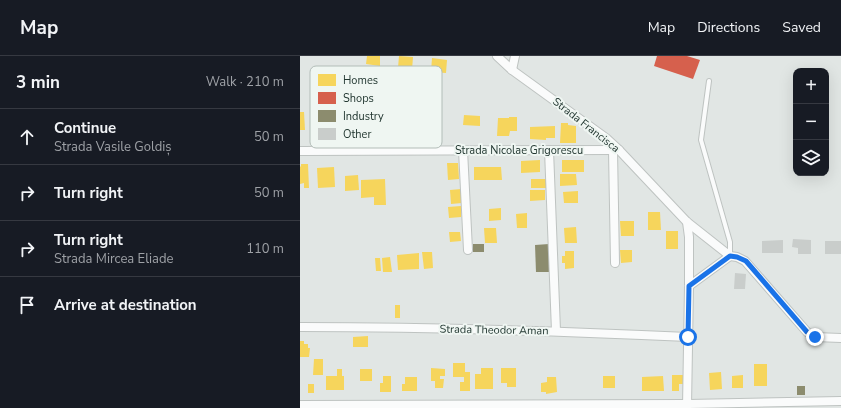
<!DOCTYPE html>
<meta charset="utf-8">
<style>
body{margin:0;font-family:"Nunito Sans",sans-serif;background:#20242c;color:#f1f3f6}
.controls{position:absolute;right:12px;top:12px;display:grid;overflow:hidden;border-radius:8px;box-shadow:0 4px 16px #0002}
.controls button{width:36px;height:36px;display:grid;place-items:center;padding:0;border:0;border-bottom:1px solid #363941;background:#171b24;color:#f1f3f6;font:20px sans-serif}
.stop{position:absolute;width:12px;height:12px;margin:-9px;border:3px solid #1a73e8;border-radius:50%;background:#fff}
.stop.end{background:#1a73e8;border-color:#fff;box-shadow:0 1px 4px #0008}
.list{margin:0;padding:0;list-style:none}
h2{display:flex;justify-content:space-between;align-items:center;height:52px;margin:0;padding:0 16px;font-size:17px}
h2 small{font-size:13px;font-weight:400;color:#9ea1a6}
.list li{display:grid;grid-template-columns:26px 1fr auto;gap:12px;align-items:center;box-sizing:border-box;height:56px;padding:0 16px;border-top:1px solid #363941}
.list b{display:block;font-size:15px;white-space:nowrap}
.list p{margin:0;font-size:13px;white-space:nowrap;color:#9ea1a6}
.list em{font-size:13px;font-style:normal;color:#9ea1a6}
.icon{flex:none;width:22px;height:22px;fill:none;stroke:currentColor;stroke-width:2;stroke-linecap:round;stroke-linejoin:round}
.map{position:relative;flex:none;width:541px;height:352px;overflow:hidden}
header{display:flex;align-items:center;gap:24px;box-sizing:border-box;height:56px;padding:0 20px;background:#171b24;border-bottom:1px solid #363941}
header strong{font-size:19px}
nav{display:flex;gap:22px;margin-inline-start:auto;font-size:14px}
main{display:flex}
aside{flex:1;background:#171b24}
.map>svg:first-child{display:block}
</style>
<header>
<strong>Map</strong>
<nav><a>Map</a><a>Directions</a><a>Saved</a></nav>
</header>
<main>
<aside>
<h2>3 min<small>Walk · 210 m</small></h2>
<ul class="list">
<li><svg class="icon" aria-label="ahead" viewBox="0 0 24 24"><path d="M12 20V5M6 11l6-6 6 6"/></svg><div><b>Continue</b><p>Strada Vasile Goldiș</p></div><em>50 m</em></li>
<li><svg class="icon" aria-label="right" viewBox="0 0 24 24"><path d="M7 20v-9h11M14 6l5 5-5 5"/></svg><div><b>Turn right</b></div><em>50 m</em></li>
<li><svg class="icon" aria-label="right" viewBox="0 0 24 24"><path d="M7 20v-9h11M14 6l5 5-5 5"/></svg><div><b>Turn right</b><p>Strada Mircea Eliade</p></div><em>110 m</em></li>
<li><svg class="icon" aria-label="arrive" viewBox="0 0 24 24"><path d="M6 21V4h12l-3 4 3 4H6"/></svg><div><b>Arrive at destination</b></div></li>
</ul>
</aside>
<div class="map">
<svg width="541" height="352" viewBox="0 0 541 352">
<rect width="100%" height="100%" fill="#e1e6e4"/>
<g fill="#f6d55c">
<path d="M67 0H80V10L66 8Z"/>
<path d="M99 0 113 1 112 14 98 12Z"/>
<path d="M132 2 147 4 146 17 131 16Z"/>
<path d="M0 56H4L5 74H0Z"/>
<path d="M164 59 180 60V70L163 69Z"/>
<path d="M209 61H217V75H210L209 80H197L198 62H209Z"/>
<path d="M261 67H268V69L276 70V87H260Z"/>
<path d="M255 70V82H246V84L230 83V71Z"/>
<path d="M240 104V116L221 117V105Z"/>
<rect x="262" y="104" width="22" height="12"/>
<path d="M147 107H158L159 123 148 124Z"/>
<path d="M1 108H8L9 132H4V127L0 128V111L1 110Z"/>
<path d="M34 111 35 131 18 132 17 112Z"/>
<path d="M174 111H201L202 124H174Z"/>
<path d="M260 118H276L277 129 260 130Z"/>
<path d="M58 119 59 134 45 135V120Z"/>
<path d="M85 123 86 149H74V141L61 142V124Z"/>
<path d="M231 123H246L247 132H231Z"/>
<path d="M161 133 162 147 151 148 150 134Z"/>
<path d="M230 134H245V144L230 145Z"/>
<path d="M278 135V147H264L263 136Z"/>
<path d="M161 150V161L149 162 148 151Z"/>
<path d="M201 152V164L189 165V153Z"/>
<path d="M348 156H360L361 174H348Z"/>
<path d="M227 157V172H217L216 158Z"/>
<path d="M320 165H334V180H321Z"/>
<path d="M276 171 277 187H265L264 172Z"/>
<path d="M184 172H196L197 187H185Z"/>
<rect x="366" y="175" width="12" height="18"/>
<path d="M149 176H160L161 185 150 186Z"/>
<path d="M320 194H332V206L321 207Z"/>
<path d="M265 195H274V212L265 213V207H262V200H265Z"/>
<path d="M122 196H132L133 212 124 213Z"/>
<path d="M119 197V213L98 214 97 199Z"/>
<path d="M90 201 92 216H83L82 202Z"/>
<path d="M75 202H80L81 215H76Z"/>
<rect x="95" y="249" width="5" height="13"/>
<path d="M68 280V291H53V281Z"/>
<path d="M0 285H4V288H8V292H10L9 301H0Z"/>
<path d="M14 303H23V319H13Z"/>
<path d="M153 307H165V316H170V335H160V326H164V321H153Z"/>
<rect x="454" y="308" width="13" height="22"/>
<path d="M131 312 145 313V320H140V323H144L143 332H135V325H131Z"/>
<path d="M181 312H193V333H175V318H181Z"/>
<path d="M201 312H216V331H207V327H201Z"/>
<path d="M37 313H42V320H44V334H26V320H37Z"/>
<rect x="60" y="313" width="12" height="12"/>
<path d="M421 316 422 333 410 334 409 317Z"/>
<path d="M372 319H384L383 328H379V335H372Z"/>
<path d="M443 319V332H432V320Z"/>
<path d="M83 320H91V336H80V327H83Z"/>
<rect x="303" y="320" width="12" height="12"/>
<path d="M363 320 364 335H342V321Z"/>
<path d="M105 321H117V335H102V328H105Z"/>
<path d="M247 321H256L257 336 246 338V336H241V327L247 326Z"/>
<rect x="8" y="328" width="6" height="9"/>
</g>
<path fill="#d6604d" d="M357 0H387L400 4 393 23 354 10Z"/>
<g fill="#8c8c6e">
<rect x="173" y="188" width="11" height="8"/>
<path d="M249 188 250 216H236L235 189Z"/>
<rect x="497" y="330" width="8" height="9"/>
</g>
<g fill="#c9cdcb">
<path d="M493 183 511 184V198H498V192L492 191Z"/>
<path d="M483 184V197H462V185Z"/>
<rect x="525" y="185" width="16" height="13"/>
<path d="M435 217 446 218 445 233H434Z"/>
</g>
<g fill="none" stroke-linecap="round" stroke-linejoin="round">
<g stroke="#bec3c1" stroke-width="6">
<path id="service" d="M409 25 401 84 430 186V200"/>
</g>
<g stroke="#bec3c1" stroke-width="10">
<g id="minor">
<path d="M197 0 212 14 306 82 319 94 387 166 430 200 437 201 445 205 507 276 515 281 541 282"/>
<path d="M212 14 215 0"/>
<path d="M163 94 168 194"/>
<path d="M249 94 256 275"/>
<path d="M313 94 315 207"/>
<path d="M0 95 319 94"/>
<path d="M387 166 389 181V230L387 351"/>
<path d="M389 230 430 200"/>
<path d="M0 271C130 271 259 275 388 281"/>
<path d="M0 349 388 348 541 345"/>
</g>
</g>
<use href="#service" stroke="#fafbfb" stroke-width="4"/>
<use href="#minor" stroke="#fafbfb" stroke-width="8"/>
</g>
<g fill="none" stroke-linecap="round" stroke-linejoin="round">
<path stroke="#1a73e8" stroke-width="5" d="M388 281 389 230 430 200 437 201 446 205 507 276 515 281"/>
</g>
<g text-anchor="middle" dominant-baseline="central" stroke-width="4" stroke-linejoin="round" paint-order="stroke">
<g font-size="11" fill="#223731" stroke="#eff6f2">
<text transform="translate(286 69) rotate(38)">Strada Francisca</text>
<text x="219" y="94">Strada Nicolae Grigorescu</text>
<text transform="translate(194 274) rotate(1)">Strada Theodor Aman</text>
</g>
</g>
<rect x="10" y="10" width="132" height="82" rx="6" fill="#eff6f2" stroke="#b2bdb8" stroke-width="1"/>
<rect x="18" y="18" width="18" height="12" fill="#f6d55c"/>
<rect x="18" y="36" width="18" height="12" fill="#d6604d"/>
<rect x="18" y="54" width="18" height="12" fill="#8c8c6e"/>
<rect x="18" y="72" width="18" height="12" fill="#c9cdcb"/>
<g font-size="11" fill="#223731">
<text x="43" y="28">Homes</text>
<text x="43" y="46">Shops</text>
<text x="43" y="64">Industry</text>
<text x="43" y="82">Other</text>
</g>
</svg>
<div class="controls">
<button>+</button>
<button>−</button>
<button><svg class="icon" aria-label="layers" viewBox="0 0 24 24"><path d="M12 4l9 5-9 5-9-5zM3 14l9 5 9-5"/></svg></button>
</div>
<div class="stop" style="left:388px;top:281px"></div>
<div class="stop end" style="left:515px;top:281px"></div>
</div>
</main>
